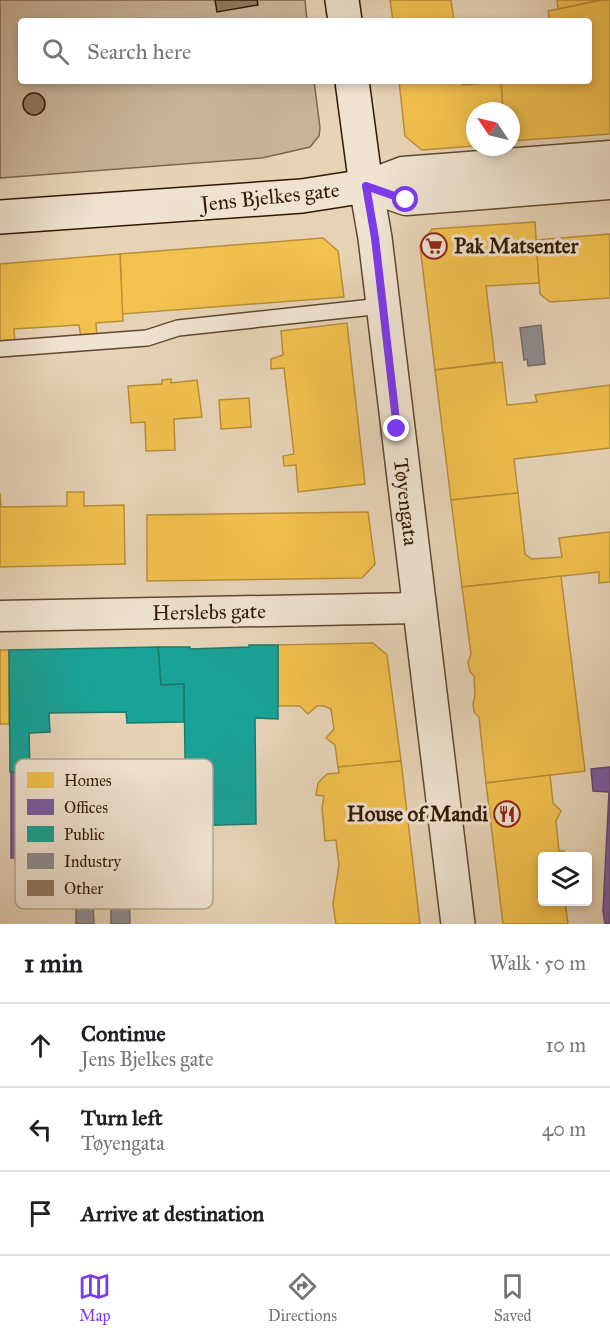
<!DOCTYPE html>
<meta charset="utf-8">
<style>
body{margin:0;font-family:"IM FELL Great Primer",serif;background:#f6f6f6;color:#202124}
.controls{position:absolute;right:18px;bottom:18px;display:grid;overflow:hidden;border-radius:6px;box-shadow:0 3px 9px #0003}
.controls button{width:54px;height:54px;display:grid;place-items:center;padding:0;border:0;border-bottom:2px solid #e0e0e0;background:#fff;color:#202124;font:30px sans-serif}
.compass{position:absolute;left:466px;top:102px;width:54px;height:54px;border-radius:50%;background:#fff;box-shadow:0 3px 9px #0003;rotate:305deg}
.stop{position:absolute;width:18px;height:18px;margin:-14px;border:4px solid #7c3aed;border-radius:50%;background:#fff}
.stop.end{background:#7c3aed;border-color:#fff;box-shadow:0 2px 6px #0008}
.list{margin:0;padding:0;list-style:none}
h2{display:flex;justify-content:space-between;align-items:center;height:78px;margin:0;padding:0 24px;font-size:26px}
h2 small{font-size:20px;font-weight:400;color:#757577}
.list li{display:grid;grid-template-columns:39px 1fr auto;gap:18px;align-items:center;box-sizing:border-box;height:84px;padding:0 24px;border-top:2px solid #e0e0e0}
.list b{display:block;font-size:22px;white-space:nowrap}
.list p{margin:0;font-size:20px;white-space:nowrap;color:#757577}
.list em{font-size:20px;font-style:normal;color:#757577}
.icon{flex:none;width:33px;height:33px;fill:none;stroke:currentColor;stroke-width:2;stroke-linecap:round;stroke-linejoin:round}
.map{position:relative;flex:none;width:610px;height:924px;overflow:hidden}
.search{position:absolute;background:#fff;box-shadow:0 3px 9px #0003;left:18px;right:18px;top:18px;height:66px;display:flex;align-items:center;gap:15px;box-sizing:border-box;padding:0 21px;border-radius:6px;color:#757577;font-size:22px}
.sheet{height:330px;background:#fff}
nav{display:flex;justify-content:space-around;align-items:center;box-sizing:border-box;height:84px;border-top:2px solid #e0e0e0;background:#fff;font-size:16px;color:#757577}
nav a{display:grid;justify-items:center;gap:3px}
nav .on{color:#7c3aed}
.map>svg:first-child{display:block}
</style>
<div class="map">
<svg width="610" height="924" viewBox="0 0 610 924">
<rect width="100%" height="100%" fill="#e6d3b6"/>
<filter id="stains"><feTurbulence type="fractalNoise" baseFrequency=".00333" numOctaves="4"/><feColorMatrix values="0 0 0 0 .2 0 0 0 0 .09 0 0 0 0 .02 0 0 0 .5 -.17"/></filter>
<radialGradient id="worn" r=".72"><stop offset=".6" stop-color="#630" stop-opacity="0"/><stop offset="1" stop-color="#630" stop-opacity=".3"/></radialGradient>
<path fill="#c8b398" stroke="#7e664e" stroke-width="1.5" d="M0 0H305L307 21H21V81H314L320 128 319 136 310 147 262 158 0 178Z"/>
<g fill="#f2c14e" stroke="#b98e38" stroke-width="1.5">
<path d="M390 0H451L454 21H393Z"/>
<path d="M557 0H602L558 9Z"/>
<path d="M602 0H610V134L511 141V111H503L501 81H589V21H550L548 11Z"/>
<path d="M399 81H462V85L501 82 503 111H475V146L422 150 405 136Z"/>
<path d="M535 222 539 283 486 286 495 362 435 370 420 246 432 229Z"/>
<path d="M610 234V298L550 302 540 294 536 240Z"/>
<path d="M323 238 338 251 344 297 122 314 120 254Z"/>
<path d="M120 254 123 321 96 323 97 337 81 338 79 325 14 329 15 343 0 344V264Z"/>
<path d="M347 323 365 484 298 492 296 465 284 466 283 456 294 454 284 368 271 369V359L283 355 281 331Z"/>
<path d="M502 362 507 405 537 402 535 395 610 385V448L514 459 518 493 451 500 435 370Z"/>
<path d="M171 379V383L197 380 202 417 174 419 175 450 146 451 145 422 131 423 128 386 162 384V380Z"/>
<path d="M249 398 251 427 221 429 219 400Z"/>
<path d="M67 492H84V506L124 505 125 564 0 567V493L1 507 67 506Z"/>
<path d="M518 493 525 554 532 559 562 557 559 538 610 532V582L599 583V572L462 587 451 500Z"/>
<path d="M368 512 375 564 362 578 147 581V515Z"/>
<path d="M561 576 585 771 486 783 479 717 474 712 473 704 475 695 474 676 470 672 468 662 471 654 462 587Z"/>
<path d="M373 643 387 655 401 761 338 767 335 745 326 738 334 729 331 709 324 706H317L308 714 300 706H278V645Z"/>
<rect x="0" y="650" width="9" height="74"/>
<path d="M401 761 420 924H336L333 904 339 865 336 840 325 841 322 808 324 796 316 795 318 783 327 774 339 773 338 767Z"/>
<path d="M550 775 553 803 561 811 556 821 559 851H564L565 856H542V902H565L568 924H503L486 783Z"/>
</g>
<g fill="#7b5ea7" stroke="#654976" stroke-width="1.5">
<path d="M610 767V924H605L603 911 609 792 593 791 591 769Z"/>
<path d="M11 772H30L32 827H48V858H11Z"/>
</g>
<g fill="#17a398" stroke="#1f796b" stroke-width="1.5">
<path d="M249 645H278V719L255 718 256 824 186 826 184 684 161 685 158 647H190V649L249 647Z"/>
<path d="M158 647 161 685 184 684V722L127 723 126 712 49 713 50 732 29 733 30 772H10L9 650Z"/>
</g>
<g fill="#8d8d92" stroke="#726a67" stroke-width="1.5">
<path d="M541 325 545 364 528 366 527 359 524 360 520 328Z"/>
<path d="M111 894H129L130 924H111Z"/>
<path d="M76 905H93L94 924H76Z"/>
</g>
<g fill="#907960" stroke="#331803" stroke-width="1.5">
<path d="M215 0H257L258 5 217 12Z"/>
<circle cx="34" cy="104" r="11"/>
</g>
<g fill="none" stroke-linecap="round" stroke-linejoin="round">
<g stroke="#604730" stroke-width="18">
<path id="service" d="M0 349 147 338 178 328 382 306"/>
</g>
<g stroke="#604730" stroke-width="33">
<g id="minor">
<path d="M366 186 403 172 610 156"/>
<path d="M366 186 406 200 610 184"/>
<path d="M0 616 418 608"/>
</g>
</g>
<g stroke="#604730" stroke-width="36">
<path id="tertiary" d="M366 186 375 238 458 924"/>
</g>
<g stroke="#331803" stroke-width="36">
<g id="secondary">
<path d="M342 0 345 21"/>
<path d="M0 217 302 196 366 186 352 81"/>
</g>
</g>
<use href="#service" stroke="#efe2d0" stroke-width="15"/>
<use href="#minor" stroke="#efe2d0" stroke-width="30"/>
<use href="#tertiary" stroke="#efe2d0" stroke-width="33"/>
<use href="#secondary" stroke="#efe2d0" stroke-width="33"/>
</g>
<g fill="none" stroke-linecap="round" stroke-linejoin="round">
<path stroke="#7c3aed" stroke-width="8" d="M397 429 375 238 366 186 406 200"/>
</g>
<defs>
<g id="supermarket-ring" transform="scale(1.35)"><circle r="9.5" fill="#efe2d0" stroke="#8f2418" stroke-width="1.5"/><path d="M-6-5.5h2.5l.6 2H6L4.5 2H-2.5L-4.4-4H-6ZM-1.5 3.2a1.3 1.3 0 1 0 .1 0ZM3 3.2a1.3 1.3 0 1 0 .1 0Z" fill="#8f2418"/></g>
<g id="restaurant-ring" transform="scale(1.35)"><circle r="9.5" fill="#efe2d0" stroke="#8f2418" stroke-width="1.5"/><path d="M-5-6h1v4h1v-4h1v4h1v-4h1v5L-1.5 .5V6h-2V.5L-5-1ZM5-6V6H3V1.5H1.5Q1.5-4 5-6Z" fill="#8f2418"/></g>
</defs>
<g fill-rule="evenodd">
<use href="#supermarket-ring" x="434" y="246"/>
<use href="#restaurant-ring" x="507" y="814"/>
</g>
<g text-anchor="middle" dominant-baseline="central" stroke-width="6" stroke-linejoin="round" paint-order="stroke">
<g font-size="21" fill="#331803" stroke="#efe2d0">
<text transform="translate(270 197) rotate(-6)">Jens Bjelkes gate</text>
<text transform="translate(406 502) rotate(83)">Tøyengata</text>
<text transform="translate(209 612) rotate(-1)">Herslebs gate</text>
</g>
<g font-size="21" font-weight="bold" fill="#331803" stroke="#efe2d0" text-anchor="start">
<text x="454" y="246">Pak Matsenter</text>
<text x="488" y="814" text-anchor="end">House of Mandi</text>
</g>
</g>
<rect x="15" y="759" width="198" height="150" rx="9" fill="#efe2d0" stroke="#b7a592" stroke-width="1.5"/>
<rect x="27" y="772" width="27" height="16" fill="#f2c14e"/>
<rect x="27" y="799" width="27" height="16" fill="#7b5ea7"/>
<rect x="27" y="826" width="27" height="16" fill="#17a398"/>
<rect x="27" y="853" width="27" height="16" fill="#8d8d92"/>
<rect x="27" y="880" width="27" height="16" fill="#907960"/>
<g font-size="16" fill="#331803">
<text x="64" y="786">Homes</text>
<text x="64" y="813">Offices</text>
<text x="64" y="840">Public</text>
<text x="64" y="867">Industry</text>
<text x="64" y="894">Other</text>
</g>
<rect width="100%" height="100%" filter="url(#stains)"/>
<rect width="100%" height="100%" fill="url(#worn)"/>
</svg>
<div class="controls">
<button><svg class="icon" aria-label="layers" viewBox="0 0 24 24"><path d="M12 4l9 5-9 5-9-5zM3 14l9 5 9-5"/></svg></button>
</div>
<svg class="compass" viewBox="-18 -18 36 36"><path d="M0-13l5 13h-10z" fill="#e53935"/><path d="M0 13l5-13h-10z" fill="#757577"/></svg>
<div class="stop" style="left:406px;top:200px"></div>
<div class="stop end" style="left:397px;top:429px"></div>
<div class="search"><svg class="icon" aria-label="search" viewBox="0 0 24 24"><circle cx="10" cy="10" r="6"/><path d="M15 15l6 6"/></svg>Search here</div>
</div>
<section class="sheet">
<h2>1 min<small>Walk · 50 m</small></h2>
<ul class="list">
<li><svg class="icon" aria-label="ahead" viewBox="0 0 24 24"><path d="M12 20V5M6 11l6-6 6 6"/></svg><div><b>Continue</b><p>Jens Bjelkes gate</p></div><em>10 m</em></li>
<li><svg class="icon" aria-label="left" viewBox="0 0 24 24"><path d="M17 20v-9H6M10 6l-5 5 5 5"/></svg><div><b>Turn left</b><p>Tøyengata</p></div><em>40 m</em></li>
<li><svg class="icon" aria-label="arrive" viewBox="0 0 24 24"><path d="M6 21V4h12l-3 4 3 4H6"/></svg><div><b>Arrive at destination</b></div></li>
</ul>
</section>
<nav>
<a class="on"><svg class="icon" aria-label="map" viewBox="0 0 24 24"><path d="M3 6l6-2 6 2 6-2v14l-6 2-6-2-6 2zM9 4v14M15 6v14"/></svg>Map</a>
<a><svg class="icon" aria-label="directions" viewBox="0 0 24 24"><path d="M12 3l9 9-9 9-9-9zM9 14v-3h6M13 9l2 2-2 2"/></svg>Directions</a>
<a><svg class="icon" aria-label="saved" viewBox="0 0 24 24"><path d="M7 4h10v16l-5-4-5 4z"/></svg>Saved</a>
</nav>
